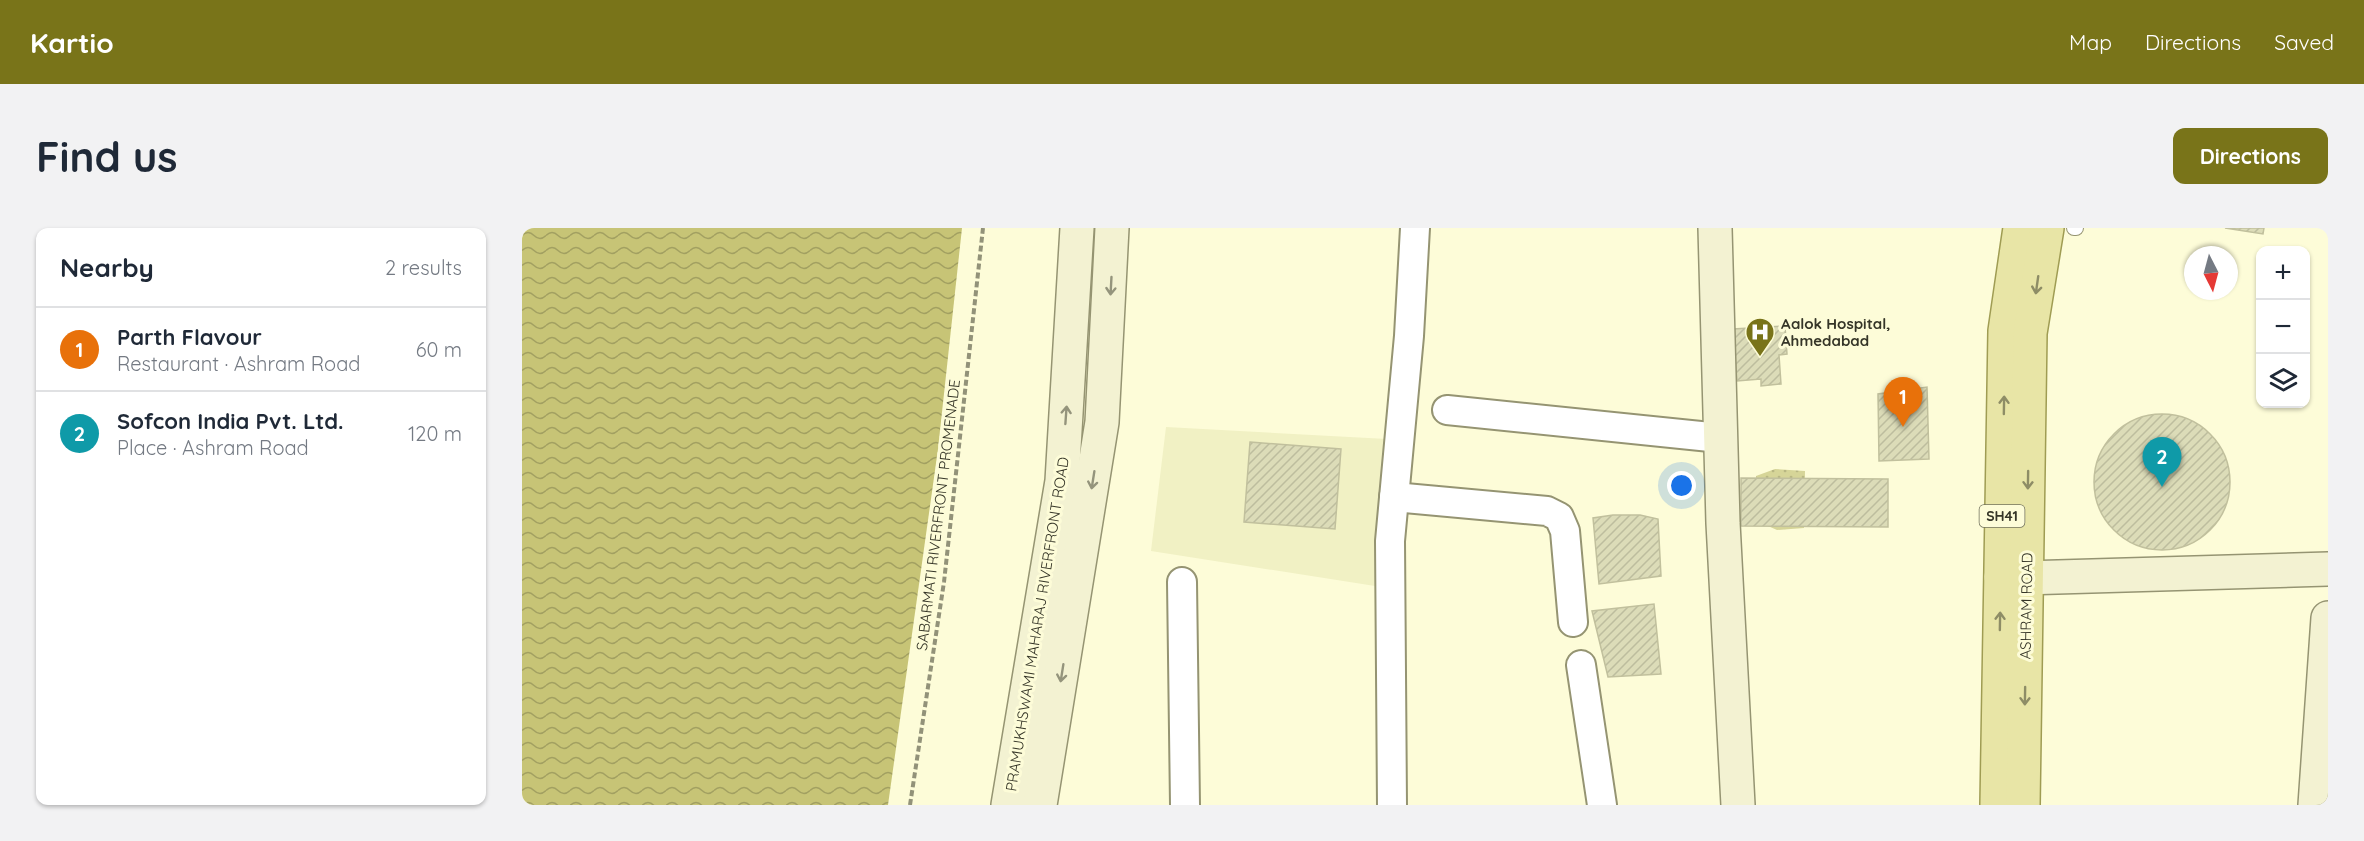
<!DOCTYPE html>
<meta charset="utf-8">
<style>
body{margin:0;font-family:Quicksand,sans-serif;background:#f2f2f3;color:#1f2937}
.controls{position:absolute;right:18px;top:18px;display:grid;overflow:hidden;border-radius:12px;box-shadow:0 2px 4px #0004}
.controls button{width:54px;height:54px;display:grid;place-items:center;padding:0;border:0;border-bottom:2px solid #e0e1e3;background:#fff;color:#1f2937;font:30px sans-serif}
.compass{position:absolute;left:1662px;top:18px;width:54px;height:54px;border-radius:50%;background:#fff;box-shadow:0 2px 4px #0004;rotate:174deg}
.you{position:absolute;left:1160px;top:258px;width:21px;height:21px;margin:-15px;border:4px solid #fff;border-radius:50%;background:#1a73e8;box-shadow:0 0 0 9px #1a73e833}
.badge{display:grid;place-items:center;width:39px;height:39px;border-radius:50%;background:#797419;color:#fff;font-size:20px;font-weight:700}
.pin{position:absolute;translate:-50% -50px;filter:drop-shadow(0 2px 3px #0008)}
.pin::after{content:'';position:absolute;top:32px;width:21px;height:18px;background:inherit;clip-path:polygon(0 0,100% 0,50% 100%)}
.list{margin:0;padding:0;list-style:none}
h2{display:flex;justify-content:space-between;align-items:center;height:78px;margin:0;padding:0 24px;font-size:26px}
h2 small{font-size:20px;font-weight:400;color:#747a83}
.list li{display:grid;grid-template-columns:39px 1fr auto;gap:18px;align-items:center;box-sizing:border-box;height:84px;padding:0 24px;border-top:2px solid #e0e1e3}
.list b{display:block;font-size:22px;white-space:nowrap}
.list p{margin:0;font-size:20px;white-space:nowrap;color:#747a83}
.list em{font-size:20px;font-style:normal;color:#747a83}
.icon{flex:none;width:33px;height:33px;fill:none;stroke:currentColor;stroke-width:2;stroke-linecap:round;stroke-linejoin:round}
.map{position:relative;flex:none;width:1806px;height:577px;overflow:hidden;border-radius:12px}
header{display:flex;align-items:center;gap:36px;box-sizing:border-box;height:84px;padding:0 30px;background:#797419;color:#fff}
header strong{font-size:28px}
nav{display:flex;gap:33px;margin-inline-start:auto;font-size:21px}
.intro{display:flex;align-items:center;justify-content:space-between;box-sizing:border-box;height:144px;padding:0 36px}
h1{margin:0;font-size:42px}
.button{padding:15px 27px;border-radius:12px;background:#797419;color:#fff;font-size:21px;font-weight:700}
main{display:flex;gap:36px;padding:0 36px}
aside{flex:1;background:#fff;border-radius:12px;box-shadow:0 2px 4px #0004}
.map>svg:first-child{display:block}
</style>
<header>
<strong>Kartio</strong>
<nav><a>Map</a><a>Directions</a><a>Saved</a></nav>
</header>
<div class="intro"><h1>Find us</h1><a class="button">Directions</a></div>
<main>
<aside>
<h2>Nearby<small>2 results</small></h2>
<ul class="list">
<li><span class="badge" style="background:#e8710a">1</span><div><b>Parth Flavour</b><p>Restaurant · Ashram Road</p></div><em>60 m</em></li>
<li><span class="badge" style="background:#0f9aa8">2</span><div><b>Sofcon India Pvt. Ltd.</b><p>Place · Ashram Road</p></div><em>120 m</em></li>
</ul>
</aside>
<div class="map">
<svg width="1806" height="577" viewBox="0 0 1806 577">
<defs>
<pattern id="green-dots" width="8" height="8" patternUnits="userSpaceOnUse" patternTransform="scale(1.5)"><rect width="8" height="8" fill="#d6d598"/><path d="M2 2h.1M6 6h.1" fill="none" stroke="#b8b783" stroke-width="1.8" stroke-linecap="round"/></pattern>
<pattern id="water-waves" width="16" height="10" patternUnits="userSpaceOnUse" patternTransform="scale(1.5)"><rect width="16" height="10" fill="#c7c476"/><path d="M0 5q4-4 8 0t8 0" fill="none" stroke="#a2a061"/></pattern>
<pattern id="building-hatch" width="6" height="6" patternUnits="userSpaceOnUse" patternTransform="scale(1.5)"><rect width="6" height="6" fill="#dcdcb8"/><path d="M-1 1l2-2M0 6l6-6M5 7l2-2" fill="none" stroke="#bdbd9e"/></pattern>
</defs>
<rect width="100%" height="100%" fill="#fdfcd8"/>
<path fill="#f1f1c4" d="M644 199 865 211 854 326 853 358 629 323Z"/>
<path fill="url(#green-dots)" d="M1253 241 1283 243 1282 300 1255 302 1237 294 1234 248Z"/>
<path fill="url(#water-waves)" d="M0 0H440L416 221 366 577H0Z"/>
<g fill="url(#building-hatch)" stroke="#c1c09d" stroke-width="1.5">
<path d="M1703 0H1742L1741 6Z"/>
<path d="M1263 98 1265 126 1257 127 1259 156 1239 158V151L1215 153 1211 101Z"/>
<path d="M1405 159 1407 231 1357 233 1356 166Z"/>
<circle cx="1640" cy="254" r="68"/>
<path d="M728 214 819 221 813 301 722 294Z"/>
<path d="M1219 250 1366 251V299L1219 298Z"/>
<path d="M1091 287H1118L1136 291 1139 348 1077 356 1071 290Z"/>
<path d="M1132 376 1139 446 1086 449 1070 383Z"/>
</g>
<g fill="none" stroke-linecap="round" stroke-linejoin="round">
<g stroke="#959472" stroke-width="16">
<path id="lane" d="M1552 0H1554"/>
</g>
<g stroke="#959472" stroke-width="32">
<g id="street">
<path d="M925 182 1198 210"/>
<path d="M872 269 1025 283 1037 289 1043 303 1051 394"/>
<path d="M660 354 663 577"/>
<path d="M1059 437 1080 577"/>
<path d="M870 577 868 313 887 108 893 0"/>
</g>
</g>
<g stroke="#959472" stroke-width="36">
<g id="secondary">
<path d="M1193 0 1201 295 1216 577"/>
<path d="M1479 349 1505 350 1806 341"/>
<path d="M486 577 540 253 555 0"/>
<path d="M518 577 580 194 590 0"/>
<path d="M1793 577 1806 390"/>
</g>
</g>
<g stroke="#9f9c53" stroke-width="36">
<g id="primary">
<path d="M1475 577 1483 103 1498 0"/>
<path d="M1501 577 1508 105 1525 0"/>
</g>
</g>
<path stroke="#929279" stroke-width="4" stroke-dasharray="6 3" stroke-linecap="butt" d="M388 577 422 354 461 0"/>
<use href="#lane" stroke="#fff" stroke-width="14"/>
<use href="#street" stroke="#fff" stroke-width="28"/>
<use href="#secondary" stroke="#f3f2d2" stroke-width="33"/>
<use href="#primary" stroke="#e8e5a6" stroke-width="33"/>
</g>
<defs><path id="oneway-shaft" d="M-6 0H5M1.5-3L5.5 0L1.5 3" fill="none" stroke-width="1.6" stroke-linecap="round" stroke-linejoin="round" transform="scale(1.5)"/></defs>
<g stroke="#8e8d66">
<use href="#oneway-shaft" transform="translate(1515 57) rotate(98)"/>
<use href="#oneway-shaft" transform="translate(1482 177) rotate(-89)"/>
<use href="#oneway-shaft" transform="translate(1506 252) rotate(91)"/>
<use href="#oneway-shaft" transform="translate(1478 393) rotate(-89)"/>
<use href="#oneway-shaft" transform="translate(1503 468) rotate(91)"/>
</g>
<g stroke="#94947c">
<use href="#oneway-shaft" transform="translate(589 58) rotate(93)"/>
<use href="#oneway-shaft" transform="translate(544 187) rotate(-86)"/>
<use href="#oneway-shaft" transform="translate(571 252) rotate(99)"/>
<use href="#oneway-shaft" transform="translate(540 445) rotate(99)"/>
</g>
<defs>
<g id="hospital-pin" transform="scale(1.5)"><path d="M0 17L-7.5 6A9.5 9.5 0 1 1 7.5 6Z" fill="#797419" stroke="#fdfcd8"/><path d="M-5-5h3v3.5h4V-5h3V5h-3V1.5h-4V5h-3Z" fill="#fff"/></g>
</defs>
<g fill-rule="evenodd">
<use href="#hospital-pin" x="1238" y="104"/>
</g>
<g text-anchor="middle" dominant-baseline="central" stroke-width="6" stroke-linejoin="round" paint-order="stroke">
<rect fill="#fdfcd8" stroke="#71715c" stroke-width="1.5" x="1457.5" y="277" width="45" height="22" rx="4.5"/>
<g font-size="14" font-weight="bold" fill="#353527">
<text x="1480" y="288">SH41</text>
</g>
<g font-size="15" font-weight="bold" fill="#353527" stroke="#fdfcd8" text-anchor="start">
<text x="1259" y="95">Aalok Hospital,<tspan x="1259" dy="17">Ahmedabad</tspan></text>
</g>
<g font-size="15" fill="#353527" stroke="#fdfcd8">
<text transform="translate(416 287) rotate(-83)">SABARMATI RIVERFRONT PROMENADE</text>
<text transform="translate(1504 378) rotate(-89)">ASHRAM ROAD</text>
<text transform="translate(515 396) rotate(-81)">PRAMUKHSWAMI MAHARAJ RIVERFRONT ROAD</text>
</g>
</g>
</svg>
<div class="controls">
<button>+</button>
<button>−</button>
<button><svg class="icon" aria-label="layers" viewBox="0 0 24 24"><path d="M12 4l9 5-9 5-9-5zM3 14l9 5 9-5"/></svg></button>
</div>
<svg class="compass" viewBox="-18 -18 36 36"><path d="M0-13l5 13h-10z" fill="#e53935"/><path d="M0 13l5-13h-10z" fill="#747a83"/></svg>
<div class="you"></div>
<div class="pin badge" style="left:1381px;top:199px;background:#e8710a">1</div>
<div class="pin badge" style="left:1640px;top:259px;background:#0f9aa8">2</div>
</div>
</main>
